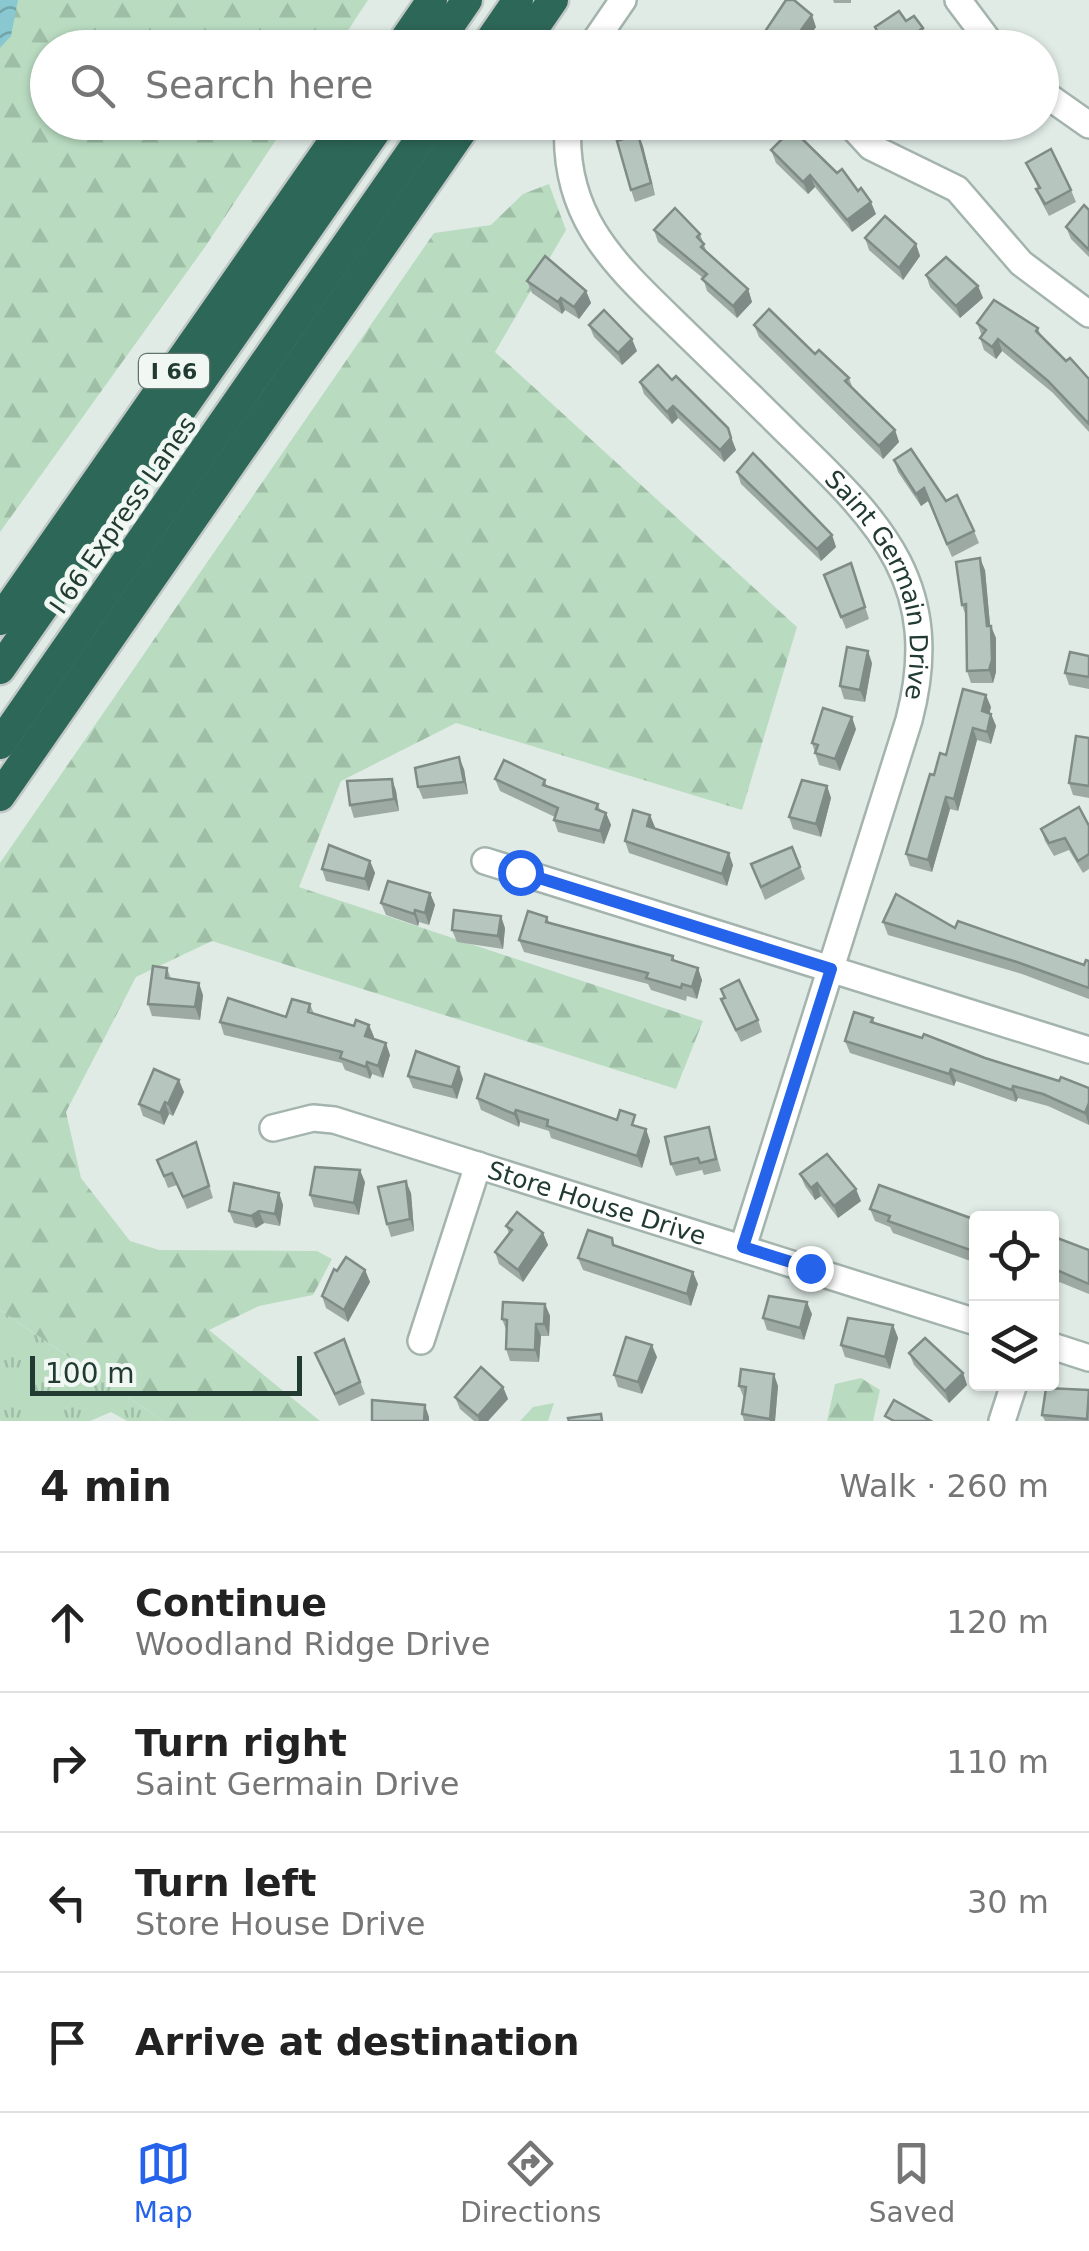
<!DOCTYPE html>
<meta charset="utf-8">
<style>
body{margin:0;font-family:"DejaVu Sans",sans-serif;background:#f6f6f6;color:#222}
.controls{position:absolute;right:30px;bottom:30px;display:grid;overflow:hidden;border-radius:10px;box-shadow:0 2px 8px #0004}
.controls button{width:90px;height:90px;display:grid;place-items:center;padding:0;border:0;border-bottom:2px solid #e0e0e0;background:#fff;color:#222;font:50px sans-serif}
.scale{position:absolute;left:30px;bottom:25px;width:272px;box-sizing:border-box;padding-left:10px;border:5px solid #213b33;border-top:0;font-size:28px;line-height:35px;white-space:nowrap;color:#213b33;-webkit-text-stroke:8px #f1f8f4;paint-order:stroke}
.stop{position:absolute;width:30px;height:30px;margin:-22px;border:8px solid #2563eb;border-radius:50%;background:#fff}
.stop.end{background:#2563eb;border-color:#fff;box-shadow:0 2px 10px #0008}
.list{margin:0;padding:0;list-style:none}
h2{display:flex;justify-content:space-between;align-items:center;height:130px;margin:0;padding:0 40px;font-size:42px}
h2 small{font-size:32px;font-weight:400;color:#767676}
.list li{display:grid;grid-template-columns:65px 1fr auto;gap:30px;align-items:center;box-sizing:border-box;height:140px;padding:0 40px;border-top:2px solid #e0e0e0}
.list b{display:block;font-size:38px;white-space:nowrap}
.list p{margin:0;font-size:32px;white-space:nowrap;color:#767676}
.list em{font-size:32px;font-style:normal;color:#767676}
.icon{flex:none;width:55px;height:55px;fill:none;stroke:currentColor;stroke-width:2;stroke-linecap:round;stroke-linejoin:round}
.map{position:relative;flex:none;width:1089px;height:1421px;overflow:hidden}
.search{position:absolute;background:#fff;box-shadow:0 2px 8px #0004;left:30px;right:30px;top:30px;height:110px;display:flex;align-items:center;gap:25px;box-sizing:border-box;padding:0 35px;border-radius:55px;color:#767676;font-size:38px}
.sheet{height:690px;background:#fff}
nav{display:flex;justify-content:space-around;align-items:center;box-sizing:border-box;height:140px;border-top:2px solid #e0e0e0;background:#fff;font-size:28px;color:#767676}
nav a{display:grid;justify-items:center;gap:5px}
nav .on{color:#2563eb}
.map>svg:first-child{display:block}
</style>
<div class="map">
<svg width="1089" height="1421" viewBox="0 0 1089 1421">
<defs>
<pattern id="grass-tufts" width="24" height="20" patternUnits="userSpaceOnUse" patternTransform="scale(2.5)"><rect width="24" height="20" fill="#b9dcc1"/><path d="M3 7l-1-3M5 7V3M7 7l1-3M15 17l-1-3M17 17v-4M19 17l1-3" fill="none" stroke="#9fbea6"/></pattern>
<pattern id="forest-firs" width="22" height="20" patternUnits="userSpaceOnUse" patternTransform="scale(2.5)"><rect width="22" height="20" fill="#b9dcc1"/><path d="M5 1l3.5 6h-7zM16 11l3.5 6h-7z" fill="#9fbea6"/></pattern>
<pattern id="water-waves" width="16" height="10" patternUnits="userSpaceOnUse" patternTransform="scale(2.5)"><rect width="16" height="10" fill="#89c8d0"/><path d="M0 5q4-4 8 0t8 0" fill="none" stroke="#70a4a9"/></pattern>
</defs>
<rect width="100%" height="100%" fill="#e0ebe6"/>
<path fill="url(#grass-tufts)" d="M0 1310 163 1421H127L111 1412 90 1421H0Z"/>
<g fill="url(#forest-firs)">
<path d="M0 0H368L337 47 48 48V122L287 123 205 247 0 532Z"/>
<path d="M549 184 566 230 495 352 797 627 742 810 456 723 341 781 299 887 703 1021 676 1089 212 941 136 977 66 1112 81 1178 130 1241 159 1250 317 1251 332 1259 313 1295 259 1306 209 1330 320 1421H163L0 1310V863L434 233 491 225 523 194Z"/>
<path d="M861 1378 880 1390 873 1421H827L835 1384Z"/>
<path d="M554 1403 548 1421H520L533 1407Z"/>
</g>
<path fill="url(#water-waves)" d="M0 0H18L11 36 0 48Z"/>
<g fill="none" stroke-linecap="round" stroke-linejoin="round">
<g stroke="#a3b3ad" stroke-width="30">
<g id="minor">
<path d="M958 0 994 48"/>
<path d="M590 48 623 0"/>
<path d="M1042 92 1089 125"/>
<path id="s1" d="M568 122C562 212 609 259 668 316 710 357 752 397 793 438 882 524 944 586 909 720L743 1247"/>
<path d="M848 122 871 147 957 189 1021 263 1089 314"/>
<path d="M485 861 1089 1050"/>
<path id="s2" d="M273 1128 313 1118 334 1120 976 1322"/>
<path d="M421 1341 478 1165"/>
<path d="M1052 1346 1089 1358"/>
<path d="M1002 1421 1014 1384"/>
</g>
</g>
<g stroke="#c1c8c6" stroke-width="35">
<g id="highway">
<path d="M399 48 432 0"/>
<path d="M434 48 467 0"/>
<path d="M485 48 518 0"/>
<path d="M520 48 553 0"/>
<path d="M0 620 347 122"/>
<path d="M0 669 382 122"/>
<path d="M0 744 432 122"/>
<path d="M0 796 468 122"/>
</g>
</g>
<use href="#minor" stroke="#fff" stroke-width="25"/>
<use href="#highway" stroke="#2d6758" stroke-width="30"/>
</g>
<g fill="#9daaa4">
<path d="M833 0H851V3H834Z"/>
<path d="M816 27 801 48H771L764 33Z"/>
<path d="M739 122H771V126H740Z"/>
<path d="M638 134 655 195 635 202 631 190Z"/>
<path d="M771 150 837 173 858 191 876 214 852 232 815 187 808 194 776 163Z"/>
<path d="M1026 163 1071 190 1076 202 1049 216 1041 201 1036 189 1038 188Z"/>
<path d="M1089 210V257L1071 239 1066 227Z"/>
<path d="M654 230 700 234 707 253 748 289 752 302 737 318 707 291 703 278 658 242Z"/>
<path d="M865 238 916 244 920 256 903 280 869 250Z"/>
<path d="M926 275 978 286 983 298 960 318 930 287Z"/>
<path d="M527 281 586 291 591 303 579 319 565 310 562 314 532 293Z"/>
<path d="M977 323 1038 328 1041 337 1066 361 1089 379V432L1053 393 1002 351 996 359 984 350 980 338 982 336Z"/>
<path d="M589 325 637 351 622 365 594 337Z"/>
<path d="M754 325 815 354 849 378 853 389 895 430 899 442 883 459 759 337Z"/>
<path d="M672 380 728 428 736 450 724 462 678 418 672 424 644 394 640 382Z"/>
<path d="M894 460 946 501 974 531 979 543 952 557 928 501 921 506 898 472Z"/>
<path d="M737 472 832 535 836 547 821 561 741 484Z"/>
<path d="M851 563 869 619 846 629 824 575Z"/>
<path d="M985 570 990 626 996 638V672L993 683H971L967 671 966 616 962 605Z"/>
<path d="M1089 656V689L1069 685 1065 673Z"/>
<path d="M872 663 865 702 844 699 840 686Z"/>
<path d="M991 707 989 713 991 714 996 726 991 744 977 740 958 811 950 809 932 872 910 866 906 854 934 775 946 755Z"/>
<path d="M856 729 840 771 819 765 812 743Z"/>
<path d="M1089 738V798L1073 795 1069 783Z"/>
<path d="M464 769 468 794 423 799 418 787Z"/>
<path d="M392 779 396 791 399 811 354 818 350 805Z"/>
<path d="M495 779 545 780 547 787 598 804 600 810 606 813 611 825 604 844 558 832 554 820 555 817 500 791Z"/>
<path d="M827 786 831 798 821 837 793 829 789 817Z"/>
<path d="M650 815 654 828 733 865 727 886 629 853 625 841Z"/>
<path d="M1089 826V869L1083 873 1069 850 1054 856 1045 841 1041 829Z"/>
<path d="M792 847 805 879 765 900 751 864Z"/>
<path d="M370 861 375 873 369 891 326 881 322 869Z"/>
<path d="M430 893 435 905 429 925 419 922 418 926 386 915 381 903Z"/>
<path d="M547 917 549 922 673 956 675 961 702 980 697 999 687 996 686 1001 651 990 648 984 524 952 519 940Z"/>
<path d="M883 922 955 928 1084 965 1089 961V999L1022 974 888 935Z"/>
<path d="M505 928 503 949 457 942 452 930Z"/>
<path d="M167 968 171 979 203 995 200 1020 152 1016 148 1004Z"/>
<path d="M721 989 758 1020 762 1032 741 1042 726 1011 721 999 724 998Z"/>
<path d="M310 1004 314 1014 354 1026 369 1025 374 1037 373 1039 390 1055 383 1078 372 1074 370 1079 345 1070 342 1063 224 1035 220 1022 286 1017Z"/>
<path d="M873 1018 875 1024 1059 1081 1089 1088V1125L1048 1106 1018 1098 1016 1102 956 1081 954 1086 850 1053 845 1041Z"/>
<path d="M408 1076 463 1079 457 1099 413 1088Z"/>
<path d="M184 1092 173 1116 169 1114 164 1125 143 1116 139 1104Z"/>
<path d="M477 1098 639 1127 650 1141 642 1168 551 1138 549 1131 520 1122 519 1127 481 1110Z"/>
<path d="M709 1127 721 1171 704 1175 702 1170 676 1176 671 1164Z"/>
<path d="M200 1155 213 1198 187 1209 177 1185 168 1188 157 1160Z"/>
<path d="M800 1174 861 1201 838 1218 821 1196 815 1200 805 1186Z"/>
<path d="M365 1182 359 1215 314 1207 310 1195Z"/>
<path d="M279 1193 283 1205 280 1226 264 1223 256 1228 234 1223 229 1211Z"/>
<path d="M411 1193 414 1231 391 1237 387 1224Z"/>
<path d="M870 1209 976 1220V1263L893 1233 890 1227 875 1221Z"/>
<path d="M506 1226 543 1233 548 1245 523 1282 499 1264 495 1252 509 1233Z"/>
<path d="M1052 1236 1089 1250V1294L1052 1279Z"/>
<path d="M614 1245 698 1284 691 1306 583 1270 578 1258Z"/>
<path d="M365 1270 370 1282 348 1322 326 1308 322 1296 337 1271Z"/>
<path d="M545 1304 550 1316 549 1336H541L539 1362 510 1361 506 1349 507 1332 502 1319Z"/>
<path d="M812 1314 804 1340 767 1330 763 1318Z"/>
<path d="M893 1325 898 1338 890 1369 845 1357 841 1345Z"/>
<path d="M344 1339 365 1394 339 1406 315 1353Z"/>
<path d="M909 1353 963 1373 967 1385 949 1403 914 1365Z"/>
<path d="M657 1357 642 1394 618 1387 614 1375Z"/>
<path d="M739 1386H778L775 1421H744L742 1414 744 1398Z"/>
<path d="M503 1387 508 1399 488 1421H474L460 1409 455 1397Z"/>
<path d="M1089 1390V1421H1045L1042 1415Z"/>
</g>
<g fill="#7f8b86">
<path d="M812 15 816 27 801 48H788Z"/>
<path d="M923 28 927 40 920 45 916 33Z"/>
<path d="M638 134 643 146 655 195 651 183Z"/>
<path d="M810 175 815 187 808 194 803 182Z"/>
<path d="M871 202 876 214 852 232 847 220Z"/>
<path d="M916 244 920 256 903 280 899 268Z"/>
<path d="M978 286 983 298 960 318 956 306Z"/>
<path d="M748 289 752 302 737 318 733 306Z"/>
<path d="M586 291 591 303 579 319 574 307Z"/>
<path d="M561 298 565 310 562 314 558 302Z"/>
<path d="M632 339 637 351 622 365 618 353Z"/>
<path d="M998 339 1002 351 996 359 992 347Z"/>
<path d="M673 406 678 418 672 424 667 412Z"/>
<path d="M895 430 899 442 883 459 879 446Z"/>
<path d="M731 438 736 450 724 462 720 450Z"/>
<path d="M924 488 928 501 921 506 916 494Z"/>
<path d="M832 535 836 547 821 561 817 549Z"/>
<path d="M980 558 985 570 991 635V626L996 638V672L993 683 989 670 987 626Z"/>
<path d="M868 651 872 663 865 702 860 690Z"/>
<path d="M986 695 991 707 987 724 982 711Z"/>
<path d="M991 714 996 726 991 744 987 732Z"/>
<path d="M852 717 856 729 840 771 835 759Z"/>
<path d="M973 728 977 740 958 811 954 799Z"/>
<path d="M459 757 464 769 468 794 464 782Z"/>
<path d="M392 779 396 791 399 811 394 799Z"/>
<path d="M827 786 831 798 821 837 816 824Z"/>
<path d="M946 797 950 809 932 872 928 860Z"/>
<path d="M606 813 611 825 604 844 600 831Z"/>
<path d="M650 815 655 827 652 838 647 826Z"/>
<path d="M729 853 733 865 727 886 722 874Z"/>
<path d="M370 861 375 873 369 891 365 879Z"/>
<path d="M430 893 435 905 429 925 425 913Z"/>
<path d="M415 910 419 922 418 926 414 914Z"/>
<path d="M501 916 505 928 503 949 498 936Z"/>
<path d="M698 968 702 980 697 999 692 987Z"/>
<path d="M199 983 203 995 200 1020 195 1007Z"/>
<path d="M369 1025 374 1037 370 1048 365 1036Z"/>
<path d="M386 1043 390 1055 383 1078 378 1066Z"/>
<path d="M367 1062 372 1074 370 1079 366 1067Z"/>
<path d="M459 1067 463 1079 457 1099 452 1087Z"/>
<path d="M951 1069 956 1081 954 1086 949 1074Z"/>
<path d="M179 1080 184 1092 173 1116 168 1104Z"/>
<path d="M1013 1086 1018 1098 1016 1102 1012 1090Z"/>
<path d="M165 1102 169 1114 164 1125 160 1113Z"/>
<path d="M1089 1103V1125L1085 1113Z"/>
<path d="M516 1110 520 1122 519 1127 514 1114Z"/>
<path d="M646 1129 650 1141 642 1168 637 1156Z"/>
<path d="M360 1170 365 1182 359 1215 354 1203Z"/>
<path d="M406 1181 411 1193 414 1231 410 1219Z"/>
<path d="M817 1183 821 1196 815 1200 811 1188Z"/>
<path d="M856 1189 861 1201 838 1218 834 1206Z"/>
<path d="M279 1193 283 1205 280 1226 275 1214Z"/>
<path d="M259 1211 264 1223 256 1228 251 1216Z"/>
<path d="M543 1233 548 1245 523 1282 518 1270Z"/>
<path d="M365 1270 370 1282 348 1322 344 1310Z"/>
<path d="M693 1272 698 1284 691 1306 687 1294Z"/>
<path d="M807 1302 812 1314 804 1340 800 1328Z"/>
<path d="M545 1304 550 1316 549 1336 544 1324Z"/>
<path d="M536 1324 541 1336 539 1362 535 1350Z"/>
<path d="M893 1325 898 1338 890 1369 885 1357Z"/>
<path d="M652 1345 657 1357 642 1394 638 1382Z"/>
<path d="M963 1373 967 1385 949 1403 945 1391Z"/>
<path d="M774 1374 778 1386 775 1421H770Z"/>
<path d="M503 1387 508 1399 488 1421H479L478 1416Z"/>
<path d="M425 1405 429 1417V1421H424Z"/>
</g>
<g fill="#b6c6bf" stroke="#7f8b86" stroke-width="2.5">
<path d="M786 0H794L812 15 788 48H781L764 33Z"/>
<path d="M899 11 906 21 914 16 923 28 916 33 923 48H886L875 27Z"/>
<path d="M792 129 837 173 842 169 858 191 861 188 871 202 847 220 810 175 803 182 771 150Z"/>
<path d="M638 134 651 183 631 190 617 141Z"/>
<path d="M1051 149 1071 190 1045 204 1036 189 1040 188 1026 163Z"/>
<path d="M1084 205 1089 210V250L1066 227Z"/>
<path d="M675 208 700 234 697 237 704 244 701 247 748 289 733 306 702 279 707 274 654 230Z"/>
<path d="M885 216 916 244 899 268 865 238Z"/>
<path d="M545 256 586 291 574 307 561 298 558 302 527 281Z"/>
<path d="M946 257 978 286 956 306 926 275Z"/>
<path d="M994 300 1038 328 1036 331 1066 361 1070 358 1089 379V424L1048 381 998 339 992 347 980 338 986 330 977 323Z"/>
<path d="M769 309 815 354 819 350 849 378 845 381 895 430 879 446 754 325Z"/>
<path d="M604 310 632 339 618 353 589 325Z"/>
<path d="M658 365 672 380 676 376 728 428 731 438 720 450 673 406 667 412 640 382Z"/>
<path d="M911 449 946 501 957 495 974 531 947 544 924 488 916 494 894 460Z"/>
<path d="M753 453 832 535 817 549 737 472Z"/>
<path d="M980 558 987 626H991L992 660 989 670 967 671 966 604 962 605 956 562Z"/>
<path d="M851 563 865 607 841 617 824 575Z"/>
<path d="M847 647 868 651 860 690 840 686Z"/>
<path d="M1070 652 1089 656V677L1065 673Z"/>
<path d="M963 689 986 695 982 711 991 714 987 732 973 728 954 799 946 797 928 860 906 854 930 774 934 775 940 753 946 755Z"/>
<path d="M823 708 852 717 835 759 815 753 818 745 812 743Z"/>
<path d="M1076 736 1089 738V786L1069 783Z"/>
<path d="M459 757 464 782 418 787 415 768Z"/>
<path d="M504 760 545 780 543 785 598 804 596 809 606 813 600 831 554 820 558 808 495 779Z"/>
<path d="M392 779 394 799 350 805 347 781Z"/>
<path d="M802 780 827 786 816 824 789 817Z"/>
<path d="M1079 807 1089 826V854L1078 861 1065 838 1049 843 1041 829Z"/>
<path d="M633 810 650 815 647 826 729 853 722 874 625 841Z"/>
<path d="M329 845 370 861 365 879 322 869Z"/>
<path d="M792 847 800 867 761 887 751 864Z"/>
<path d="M388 881 430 893 425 913 415 910 414 914 381 903Z"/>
<path d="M896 894 955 928 958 921 1084 965 1086 960 1089 961V988L1017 962 883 922Z"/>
<path d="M454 910 501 916 498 936 452 930Z"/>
<path d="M528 911 547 917 546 922 673 956 672 960 698 968 692 987 682 984 681 988 646 978 648 973 519 940Z"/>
<path d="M153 966 167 968 166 978 199 983 195 1007 148 1004Z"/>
<path d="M739 980 758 1020 736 1030 721 999 725 998 721 989Z"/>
<path d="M228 998 286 1017 292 999 310 1004 308 1012 354 1026 356 1020 369 1025 365 1036 386 1043 378 1066 367 1062 366 1067 340 1058 342 1052 220 1022Z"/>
<path d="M854 1012 873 1018 871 1022 922 1038 924 1034 985 1058 1059 1081 1061 1077 1089 1088V1103L1085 1113 1043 1094 1013 1086 1012 1090 951 1069 949 1074 845 1041Z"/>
<path d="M416 1051 459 1067 452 1087 408 1076Z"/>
<path d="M154 1069 179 1080 168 1104 165 1102 160 1113 139 1104Z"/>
<path d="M485 1074 617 1120 620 1110 635 1115 632 1125 646 1129 637 1156 547 1126 548 1120 516 1110 514 1114 477 1098Z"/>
<path d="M709 1127 716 1159 700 1163 698 1158 671 1164 665 1137Z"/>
<path d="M196 1142 209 1186 183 1197 172 1173 164 1176 157 1160Z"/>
<path d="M827 1154 856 1189 834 1206 817 1183 811 1188 800 1174Z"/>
<path d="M315 1167 360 1170 354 1203 310 1195Z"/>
<path d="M406 1181 410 1219 387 1224 378 1187Z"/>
<path d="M234 1183 279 1193 275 1214 259 1211 251 1216 229 1211Z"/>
<path d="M879 1185 976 1220V1241L973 1251 888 1221 890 1216 870 1209Z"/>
<path d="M517 1212 543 1233 518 1270 495 1252 512 1230 506 1226Z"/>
<path d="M588 1230 612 1238 613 1245 693 1272 687 1294 578 1258Z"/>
<path d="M1052 1236 1089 1250V1284L1052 1268Z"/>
<path d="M346 1257 365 1270 344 1310 322 1296 334 1269 337 1271Z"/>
<path d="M769 1296 807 1302 800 1328 763 1318Z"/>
<path d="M503 1302 545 1304 544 1324H536L535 1350 506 1349 507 1320 502 1319Z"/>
<path d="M848 1318 893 1325 885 1357 841 1345Z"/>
<path d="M626 1337 652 1345 638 1382 614 1375Z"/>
<path d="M925 1338 963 1373 945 1391 909 1353Z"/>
<path d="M344 1339 360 1382 335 1394 315 1353Z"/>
<path d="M481 1367 503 1387 478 1416 455 1397Z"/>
<path d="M741 1369 774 1374 770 1419 742 1414 746 1387 739 1386Z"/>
<path d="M1046 1388 1089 1390 1087 1419 1042 1415Z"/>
<path d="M372 1400 425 1405 424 1421H372Z"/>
<path d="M894 1400 931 1421H894L885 1416Z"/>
<path d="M601 1414 602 1421H569L568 1418Z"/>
</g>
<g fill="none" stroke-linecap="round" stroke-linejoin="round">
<path stroke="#2563eb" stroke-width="12" d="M520 872 831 969 743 1247 810 1268"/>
</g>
<g text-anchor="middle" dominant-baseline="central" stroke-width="10" stroke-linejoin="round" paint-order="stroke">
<rect fill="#f1f8f4" stroke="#5f746d" stroke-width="2.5" x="139" y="354" width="70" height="34" rx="8"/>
<g font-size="22" font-weight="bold" fill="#213b33">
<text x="174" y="371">I 66</text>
</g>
<g font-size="25" fill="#213b33" stroke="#f1f8f4">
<text transform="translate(123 515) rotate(-55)">I 66 Express Lanes</text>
<text stroke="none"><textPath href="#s1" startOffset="580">Saint Germain Drive</textPath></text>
<text stroke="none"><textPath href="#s2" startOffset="338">Store House Drive</textPath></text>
</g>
</g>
</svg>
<div class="controls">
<button><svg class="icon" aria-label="locate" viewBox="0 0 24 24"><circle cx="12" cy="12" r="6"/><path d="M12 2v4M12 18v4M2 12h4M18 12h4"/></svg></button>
<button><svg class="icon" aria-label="layers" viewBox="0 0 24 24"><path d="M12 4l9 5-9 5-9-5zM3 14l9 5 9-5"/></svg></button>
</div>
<div class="scale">100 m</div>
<div class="stop" style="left:520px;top:872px"></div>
<div class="stop end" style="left:810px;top:1268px"></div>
<div class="search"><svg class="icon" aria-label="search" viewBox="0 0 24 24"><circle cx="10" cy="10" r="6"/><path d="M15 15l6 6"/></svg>Search here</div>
</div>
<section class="sheet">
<h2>4 min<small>Walk · 260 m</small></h2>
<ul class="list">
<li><svg class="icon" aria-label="ahead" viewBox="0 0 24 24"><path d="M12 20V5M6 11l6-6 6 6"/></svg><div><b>Continue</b><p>Woodland Ridge Drive</p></div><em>120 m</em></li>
<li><svg class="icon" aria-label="right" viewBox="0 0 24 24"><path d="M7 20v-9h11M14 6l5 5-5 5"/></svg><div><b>Turn right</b><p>Saint Germain Drive</p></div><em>110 m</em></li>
<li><svg class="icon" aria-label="left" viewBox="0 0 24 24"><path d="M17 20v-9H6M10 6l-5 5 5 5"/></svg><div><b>Turn left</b><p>Store House Drive</p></div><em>30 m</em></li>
<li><svg class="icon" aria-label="arrive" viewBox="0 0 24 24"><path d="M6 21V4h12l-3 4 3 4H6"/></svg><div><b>Arrive at destination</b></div></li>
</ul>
</section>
<nav>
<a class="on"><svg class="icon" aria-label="map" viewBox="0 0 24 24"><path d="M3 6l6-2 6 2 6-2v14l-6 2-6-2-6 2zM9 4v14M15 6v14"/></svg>Map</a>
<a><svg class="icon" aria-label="directions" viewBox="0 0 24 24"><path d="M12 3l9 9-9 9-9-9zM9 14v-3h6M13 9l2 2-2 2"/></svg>Directions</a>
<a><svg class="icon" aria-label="saved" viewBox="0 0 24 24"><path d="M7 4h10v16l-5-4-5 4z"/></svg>Saved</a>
</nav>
